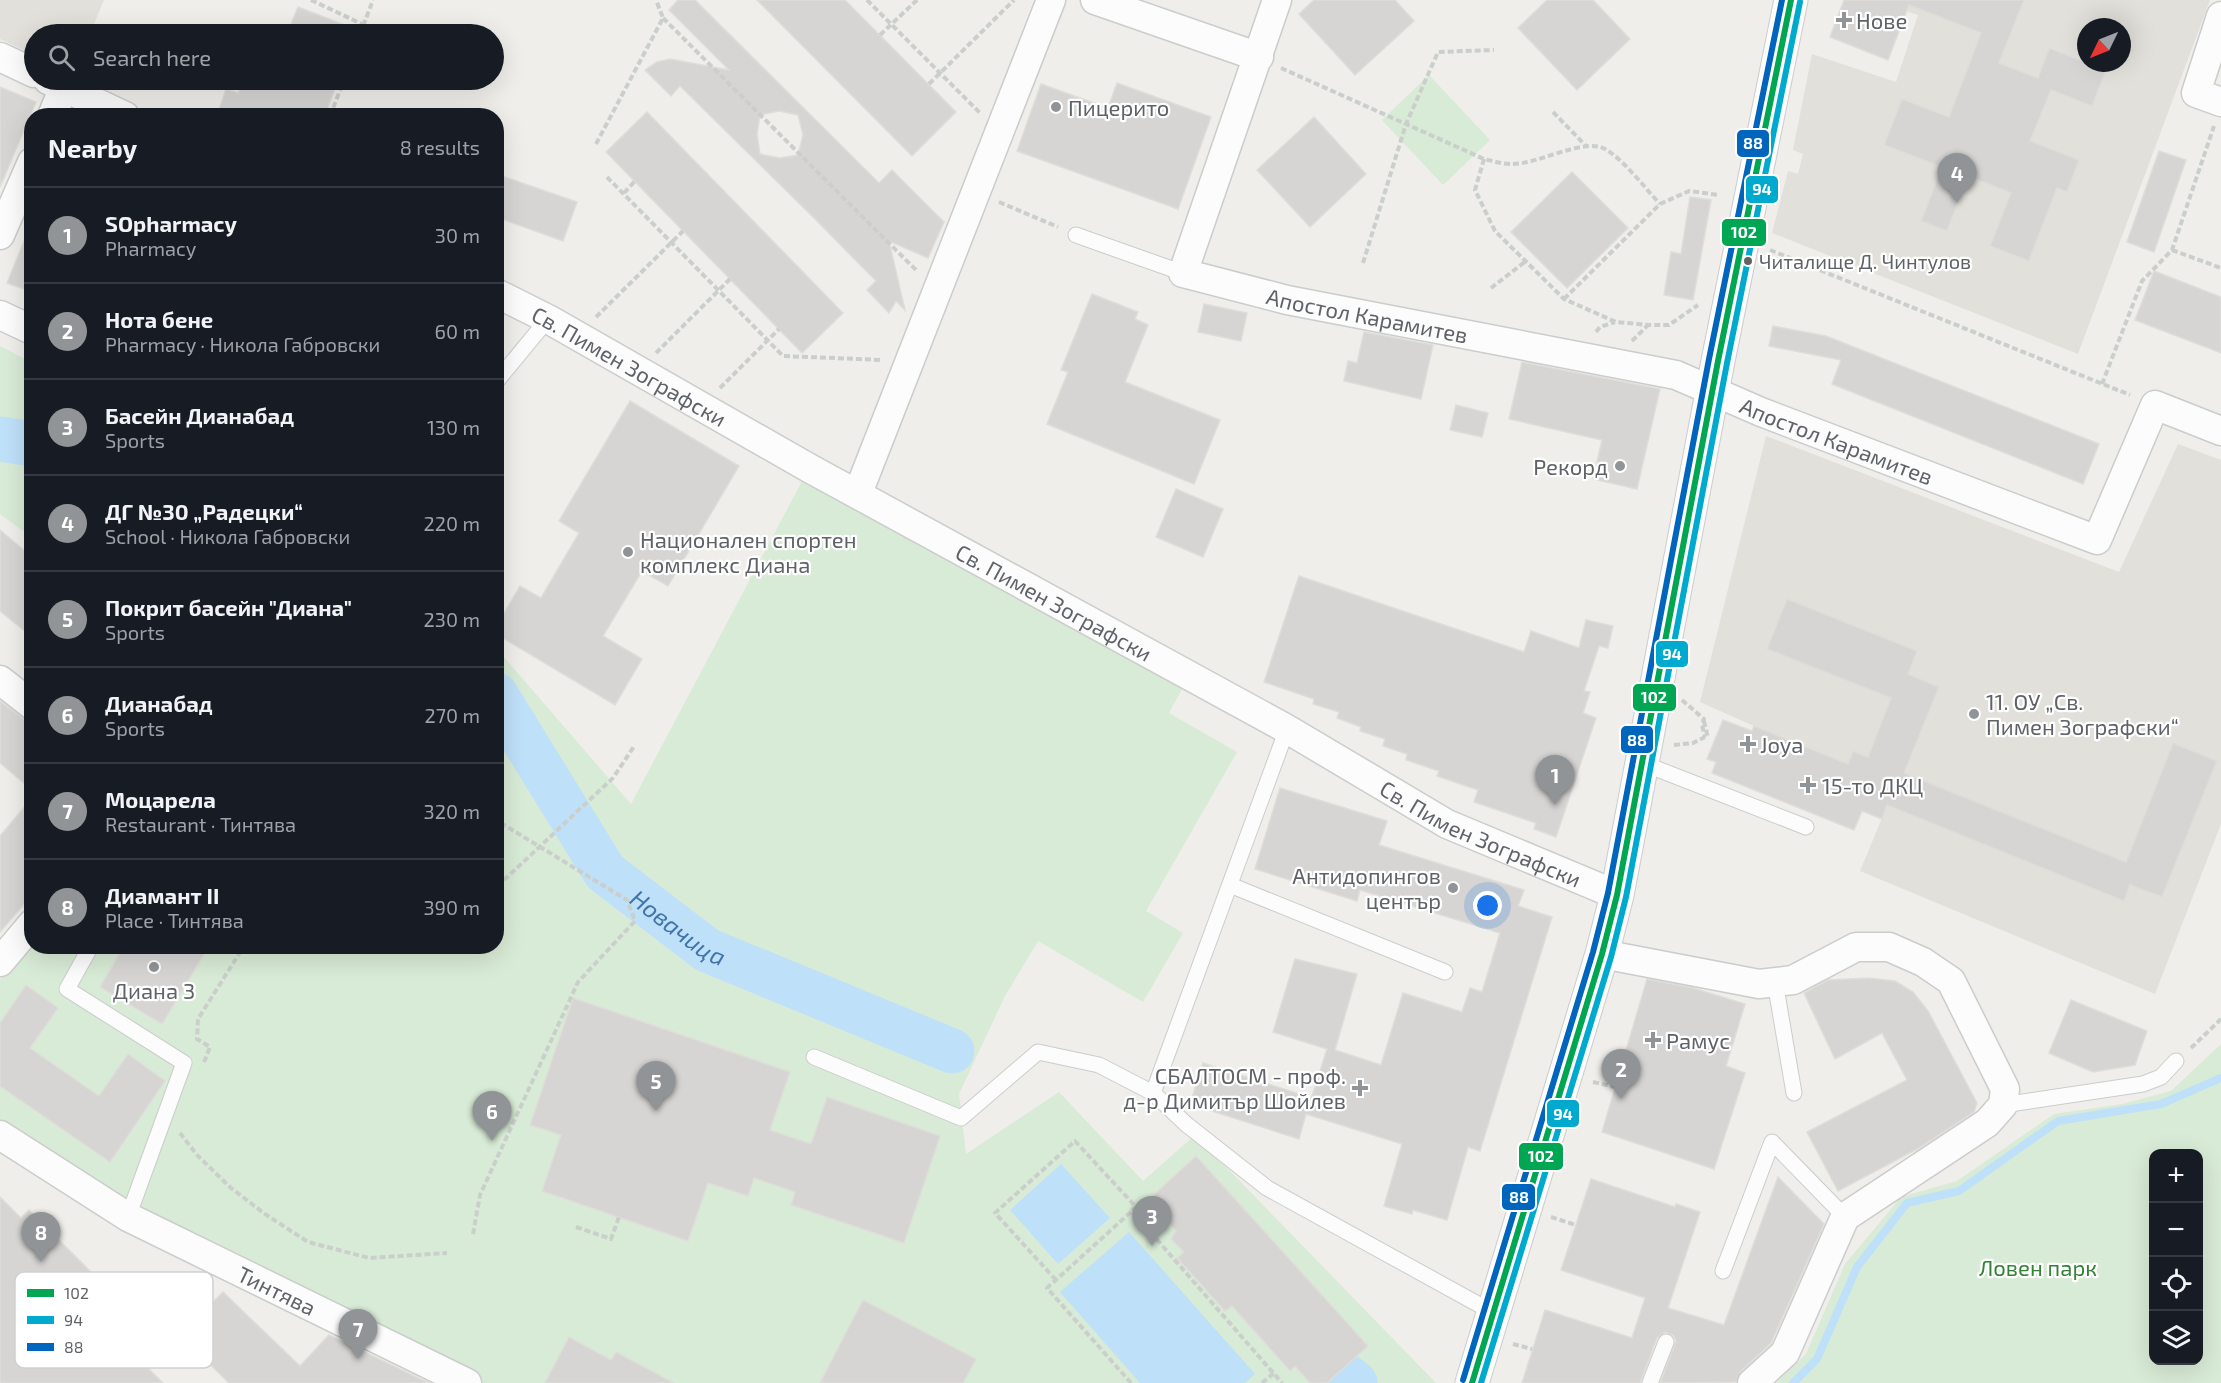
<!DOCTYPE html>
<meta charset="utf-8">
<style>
body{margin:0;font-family:"Exo 2",sans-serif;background:#20242c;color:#f1f3f6}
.controls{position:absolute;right:18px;bottom:18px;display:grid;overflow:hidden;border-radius:12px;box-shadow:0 6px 24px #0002}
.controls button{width:54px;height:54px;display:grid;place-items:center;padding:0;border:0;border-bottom:2px solid #363941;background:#171b24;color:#f1f3f6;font:30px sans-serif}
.compass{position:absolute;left:2077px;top:18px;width:54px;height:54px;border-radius:50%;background:#171b24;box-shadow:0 6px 24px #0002;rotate:227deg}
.you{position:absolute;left:1488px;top:906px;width:21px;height:21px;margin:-15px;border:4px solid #fff;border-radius:50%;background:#1a73e8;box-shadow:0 0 0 9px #1a73e833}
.badge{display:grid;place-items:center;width:39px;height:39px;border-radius:50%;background:#919496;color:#fff;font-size:20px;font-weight:700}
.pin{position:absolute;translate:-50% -50px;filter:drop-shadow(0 2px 3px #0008)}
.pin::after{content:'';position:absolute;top:32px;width:21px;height:18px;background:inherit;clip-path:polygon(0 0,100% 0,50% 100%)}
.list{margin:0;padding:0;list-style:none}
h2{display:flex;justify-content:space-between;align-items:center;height:78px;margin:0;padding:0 24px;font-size:26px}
h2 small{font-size:20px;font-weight:400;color:#9ea1a6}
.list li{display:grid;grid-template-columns:39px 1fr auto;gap:18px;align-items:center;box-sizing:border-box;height:96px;padding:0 24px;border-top:2px solid #363941}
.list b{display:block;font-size:22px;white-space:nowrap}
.list p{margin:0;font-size:20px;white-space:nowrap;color:#9ea1a6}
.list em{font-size:20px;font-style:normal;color:#9ea1a6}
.icon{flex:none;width:33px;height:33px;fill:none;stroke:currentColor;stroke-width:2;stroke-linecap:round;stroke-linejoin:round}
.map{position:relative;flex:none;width:2221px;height:1383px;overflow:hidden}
.search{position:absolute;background:#171b24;box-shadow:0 6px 24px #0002;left:24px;top:24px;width:480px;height:66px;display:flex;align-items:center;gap:15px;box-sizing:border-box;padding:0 21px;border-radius:33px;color:#9ea1a6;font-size:22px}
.panel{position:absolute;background:#171b24;box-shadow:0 6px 24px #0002;left:24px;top:108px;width:480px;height:846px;border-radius:24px}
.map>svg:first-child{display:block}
</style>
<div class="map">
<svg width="2221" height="1383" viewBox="0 0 2221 1383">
<rect width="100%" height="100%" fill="#efeeea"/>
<g fill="#e2e0da" fill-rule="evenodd">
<path d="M0 0H104L90 34H34V55L0 39Z"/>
<path d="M1874 0H2210L2078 354 1772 233 1788 171 1798 174 1803 154 1793 150 1812 54 1896 82 1918 15ZM2086 27H2122V63H2086Z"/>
<path d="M1766 436 2119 572 2178 444 2221 460V824L2155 994 1860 871 1887 806 1867 798 1881 762 1854 751 1848 764 1754 726 1700 702Z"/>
</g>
<g fill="#d8ebd6" fill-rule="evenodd">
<path d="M1429 75 1490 140 1443 185 1382 120Z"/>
<path d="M0 346 31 362 32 521 23 531 0 514Z"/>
<path d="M809 468 1189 676 1169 713 1237 752 1146 911 1183 933 1143 1002 1038 941 1005 996 959 1094 966 1154 1059 1092 1143 1181 1195 1135 1436 1383H467L327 1314 0 1128V980L31 940 32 946H496L497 649 631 804Z"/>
<path d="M2221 1044V1383H1776L1806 1354 1845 1264 1901 1197 1957 1181 2054 1114 2122 1104 2171 1091ZM2154 1154H2198V1360H2154Z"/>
</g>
<g fill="#bfe0f9">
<path d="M1061 1164 1110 1218 1058 1264 1010 1210Z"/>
<path d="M1129 1232 1255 1374 1245 1383H1140L1060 1292Z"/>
</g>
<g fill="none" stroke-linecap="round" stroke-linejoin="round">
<path stroke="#bfe0f9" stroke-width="8" d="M1793 1383 1817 1359 1857 1267 1907 1203 1959 1191 2058 1121 2161 1104 2221 1078"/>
<g stroke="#bfe0f9" stroke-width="45">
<path d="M0 439 32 444"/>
<path id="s1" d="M496 695 605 872 707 950 952 1051"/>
<path d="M1349 1378 1355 1383"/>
</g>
</g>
<g fill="#d6d5d3" stroke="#deddd9" stroke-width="1.5" fill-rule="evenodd">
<path d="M678 0H695L879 183 892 170 944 222 928 258 889 241 905 310 896 301 889 313 867 290 876 281 814 218 680 86 671 96 645 70 657 62 670 59 729 70 669 10ZM779 111 798 115 803 135 798 155 780 158 760 154 757 134 760 115Z"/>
<path d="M757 0H845L956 112 912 156Z"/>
<path d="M1314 0H1395L1414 21 1355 75 1299 14Z"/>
<path d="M1547 0H1593L1630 39 1577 90 1518 28Z"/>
<path d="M1844 0H2024L1999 63 2038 78 2049 48 2106 70 2092 106 2051 90 2030 141 2079 160 2067 192 2057 188 2029 261 1990 246 2011 193 1968 176 1947 231 1921 221 1942 167 1884 145 1902 99 1949 117 1981 33 1909 5 1888 60 1830 37Z"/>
<path d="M298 7 365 33V34H287Z"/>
<path d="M244 80H338L325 116H217L226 89 238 93Z"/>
<path d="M1117 83 1211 117 1178 209 1017 151 1041 84 1108 108Z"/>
<path d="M0 87 36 102 0 187Z"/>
<path d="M647 112 843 313 802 353 606 152Z"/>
<path d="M1314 117 1366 174 1310 227 1257 170Z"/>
<path d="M2159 151 2186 160 2154 252 2127 242Z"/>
<path d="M1572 172 1628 228 1567 288 1511 232Z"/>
<path d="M496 174 577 202 563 241 496 217Z"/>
<path d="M1690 197 1711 200 1693 300 1664 295 1671 252 1681 254Z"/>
<path d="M31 224H32V292L7 283Z"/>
<path d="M2154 271 2221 297V353L2135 320Z"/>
<path d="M1092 294 1138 312 1135 319 1148 325 1125 382 1220 420 1194 484 1047 424 1068 372 1061 370Z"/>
<path d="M1204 304 1247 313 1241 341 1198 332Z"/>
<path d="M1773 326 1826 336 2099 444 2083 484 1832 384 1841 360 1769 346Z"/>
<path d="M1364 332 1433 345 1421 399 1344 381 1348 361 1357 363Z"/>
<path d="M1522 362 1660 389 1637 489 1593 479 1602 440 1509 419Z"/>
<path d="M630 401 739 466 668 586 642 571 603 636 642 659 615 705 496 634V627L520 586 541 598 579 533 559 521Z"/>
<path d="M1456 405 1488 413 1482 437 1450 430Z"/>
<path d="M1176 489 1223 509 1203 557 1156 537Z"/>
<path d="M0 530 32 557V637L0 611Z"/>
<path d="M1299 576 1524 652 1531 631 1579 648 1586 620 1613 626 1608 648 1599 646 1584 691 1590 692 1583 713 1596 718 1556 837 1534 829 1536 823 1474 802 1478 790 1437 776 1439 771 1406 760 1407 754 1383 746 1385 739 1360 731 1361 727 1337 718 1339 712 1313 704 1314 699 1264 682Z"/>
<path d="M1787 599 1917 651 1908 674 1939 687 1904 773 2126 862 2173 743 2217 761 2162 897 2130 885 2124 901 1887 805 1882 819 1862 811 1854 830 1712 773 1716 762 1707 759 1723 720 1752 731 1754 726 1848 764 1853 751 1868 757 1891 698 1767 649Z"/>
<path d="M0 701 32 725V790L0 763Z"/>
<path d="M1280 788 1387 821 1379 845 1524 890 1518 906 1552 917 1480 1151 1468 1147 1447 1220 1413 1210 1412 1214 1384 1206 1402 1144 1306 1114 1299 1139 1190 1104 1203 1063 1312 1098 1307 1112 1327 1049 1273 1032 1295 959 1357 974 1335 1050 1381 1065 1403 993 1462 1012 1470 988 1482 992 1500 933 1360 890 1357 901 1255 869Z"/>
<path d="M32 798V895L0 932V836Z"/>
<path d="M124 946H209L162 1024 100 987Z"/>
<path d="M1868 978 1895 981 1913 992 1928 1011 1977 1103 1974 1112 1919 1148 1838 1191 1807 1132 1907 1080 1882 1033 1835 1059 1804 993 1828 980Z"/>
<path d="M1647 979 1693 988 1745 1004 1726 1066 1745 1073 1714 1169 1602 1132Z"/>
<path d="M26 985 58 1008 30 1048 99 1096 128 1054 165 1081 110 1162 0 1086V1023Z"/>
<path d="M573 998 790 1072 770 1130 811 1144 827 1097 940 1136 904 1243 791 1205 795 1192 754 1178 748 1196 708 1183 688 1241 542 1191 561 1135 530 1125Z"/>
<path d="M2071 1000 2147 1031 2135 1065 2093 1072 2049 1053Z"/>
<path d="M1196 1156 1368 1346 1327 1383H1310L1295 1366 1290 1371 1232 1306 1225 1311 1177 1258 1184 1252 1171 1239 1176 1231 1148 1200Z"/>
<path d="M1778 1177 1824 1224 1771 1343 1741 1371 1736 1382 1660 1383 1676 1341 1673 1335 1665 1332 1657 1338 1640 1383H1522L1545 1310 1632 1338 1645 1298 1561 1270 1591 1179 1675 1207 1676 1204 1700 1212 1668 1308 1724 1325Z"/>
<path d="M0 1197 21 1218 29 1210 126 1307 107 1327 163 1383H0Z"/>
<path d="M223 1292 300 1366 329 1335 429 1383H229L180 1335Z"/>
<path d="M863 1300 976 1359 963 1383H820Z"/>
<path d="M569 1337 611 1360 616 1352 674 1383H545Z"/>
</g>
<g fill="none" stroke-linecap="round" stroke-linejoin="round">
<g stroke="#cbcccc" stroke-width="17">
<g id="service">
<path d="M1076 235 1183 273"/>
<path d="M496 382 548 319"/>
<path d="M1642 763 1806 827"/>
<path d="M1230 885 1445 972"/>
<path d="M91 946 67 989 184 1063 128 1217"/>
<path d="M1775 982 1794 1093"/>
<path d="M814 1057 961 1118 1038 1052 1099 1065 1153 1093 1186 1124 1267 1188 1494 1313"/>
<path d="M1153 1093 1287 729"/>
<path d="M2003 1105 2143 1084 2161 1077 2176 1061"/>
<path d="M1723 1271 1772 1142 1845 1217"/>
<path d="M1650 1383 1666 1342"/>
</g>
</g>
<g stroke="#cbcccc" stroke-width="31">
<g id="minor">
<path d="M1095 0 1259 57"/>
<path id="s2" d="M1277 0 1183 273 1287 300 1676 375 1761 412 2097 540 2155 405 2221 431"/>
<path d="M2221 16 2196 93 2221 102"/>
<path d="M0 57 34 73"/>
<path d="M48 80 125 116"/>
<path d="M52 116 64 87"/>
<path d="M0 235 32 162"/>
<path id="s3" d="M496 293 548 319 809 468 1287 729 1447 824 1617 895"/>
<path d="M0 315 32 330"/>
<path d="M858 493 1051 0"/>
<path d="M0 680 32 705"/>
<path d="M1602 954 1759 984 1793 980 1856 947H1889L1923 962 1951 981 2005 1089 2003 1105 1987 1123 1845 1217 1785 1353 1752 1383"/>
<path d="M0 962 32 924"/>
<path id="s4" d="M0 1135 128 1217 467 1383"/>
</g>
</g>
<g stroke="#cbcccc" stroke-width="35">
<path id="tertiary" d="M1472 1383 1602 954 1617 895 1718 361 1791 0"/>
</g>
<g stroke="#cacfcc" stroke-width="4" stroke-dasharray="6 3" stroke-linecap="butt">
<path d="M311 0 364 25"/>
<path d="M867 0 980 113"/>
<path d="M663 18 918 272"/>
<path d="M360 34 373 0"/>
<path d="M880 35 917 0"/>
<path d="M1281 68 1484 159C1493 161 1502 164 1511 164 1537 165 1584 137 1605 149 1623 159 1645 188 1660 204"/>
<path d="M929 84 1014 0"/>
<path d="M1553 112 1586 146"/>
<path d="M330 116 344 80"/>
<path d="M596 144 663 18 656 0"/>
<path d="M1484 159 1475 190 1495 231 1564 299 1616 322 1649 325H1669L1698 305"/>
<path d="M607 177 783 356 882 360"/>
<path d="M624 193 635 181"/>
<path d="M999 202 1058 227"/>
<path d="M1770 250 2130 395"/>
<path d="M2172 250 2221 268"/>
<path d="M1363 263 1406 124 1438 52 1494 50"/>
<path d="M1491 288 1526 261"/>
<path d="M1564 299 1660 204 1689 191 1719 195"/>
<path d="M596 317 683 231"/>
<path d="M1596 332 1600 327 1615 322"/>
<path d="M1632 341 1648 325"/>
<path d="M656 353 730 279"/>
<path d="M2102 384 2142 281 2172 250 2214 126"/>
<path d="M720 388 779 329"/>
<path d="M1682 700 1704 719 1702 725 1705 737"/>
<path d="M1704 721 1708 738"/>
<path d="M1674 745 1693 743 1705 737"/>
<path d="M496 878 503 881 613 778 635 745"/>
<path d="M2191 1048 2221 1019"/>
<path d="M204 1062 210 1047 197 1039 198 1019 244 946"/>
<path d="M1593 1082 1615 1087"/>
<path d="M180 1133 197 1155 231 1188 265 1214 308 1242 369 1258 447 1253"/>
<path d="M1551 1217 1576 1225"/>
<path d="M576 1227 611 1239 619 1217"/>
<path d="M473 1234 480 1195 578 982 635 921 627 900 496 820"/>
<path d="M1056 1280 995 1213 1075 1141 1136 1207 1132 1211"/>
<path d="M1513 1344 1532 1349"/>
<path d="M1131 1383 1047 1288 1132 1211 1282 1383"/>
<path d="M1262 1383 1274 1373"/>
</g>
<use href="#service" stroke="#fdfcfc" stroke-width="15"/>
<use href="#minor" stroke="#fdfcfc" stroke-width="28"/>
<use href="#tertiary" stroke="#fdfcfc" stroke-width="33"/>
<g stroke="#fff" stroke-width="10">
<path id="bus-1" d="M1472 1383 1602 954 1617 895 1718 361 1791 0"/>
</g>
<g stroke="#fff" stroke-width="10">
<path id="bus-2" d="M1481 1383 1611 957 1626 897 1727 363 1800 2"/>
</g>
<g stroke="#fff" stroke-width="10">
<path id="bus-3" d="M1463 1380 1593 952 1608 893 1709 359 1782 0"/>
</g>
<use href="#bus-1" stroke="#00a651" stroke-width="6"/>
<use href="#bus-2" stroke="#00a9ce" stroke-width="6"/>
<use href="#bus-3" stroke="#0065bd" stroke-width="6"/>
</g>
<g fill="#919496" stroke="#fff" stroke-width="2">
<path d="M1841 11h6v6h6v6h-6v6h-6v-6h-6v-6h6z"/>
<circle cx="1056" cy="107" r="6"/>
<circle cx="1620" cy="466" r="6"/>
<circle cx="628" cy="552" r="6"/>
<circle cx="1974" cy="714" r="6"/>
<path d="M1745 735h6v6h6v6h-6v6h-6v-6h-6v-6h6z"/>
<path d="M1805 776h6v6h6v6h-6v6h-6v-6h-6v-6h6z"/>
<circle cx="1453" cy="888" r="6"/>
<circle cx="154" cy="967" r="6"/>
<path d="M1650 1031h6v6h6v6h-6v6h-6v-6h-6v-6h6z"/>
<path d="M1357 1079h6v6h6v6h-6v6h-6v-6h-6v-6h6z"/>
</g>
<circle fill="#5f6368" stroke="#fff" stroke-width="2" cx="1748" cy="261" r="5"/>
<g text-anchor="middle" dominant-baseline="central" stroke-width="4.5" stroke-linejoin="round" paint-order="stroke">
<g font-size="20" fill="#5f6368" stroke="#fff" text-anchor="start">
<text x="1759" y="261">Читалище Д. Чинтулов</text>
</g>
<g font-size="22" fill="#5f6368" stroke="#fff" text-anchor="start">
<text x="1856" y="20">Нове</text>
<text x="1068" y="107">Пицерито</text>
<text x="1608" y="466" text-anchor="end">Рекорд</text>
<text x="640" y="539">Национален спортен<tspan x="640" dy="25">комплекс Диана</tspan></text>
<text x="1986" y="701">11. ОУ „Св.<tspan x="1986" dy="25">Пимен Зографски“</tspan></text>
<text x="1760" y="744">Joya</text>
<text x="1822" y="785">15-то ДКЦ</text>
<text x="1441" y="875" text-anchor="end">Антидопингов<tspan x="1441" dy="25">център</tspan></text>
<text x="154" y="990" text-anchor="middle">Диана 3</text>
<text x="1666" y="1040">Рамус</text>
<text x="1346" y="1075" text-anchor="end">СБАЛТОСМ - проф.<tspan x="1346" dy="25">д-р Димитър Шойлев</tspan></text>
</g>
<g font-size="22" fill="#5f6368" stroke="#fff">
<text stroke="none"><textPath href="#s2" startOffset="478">Апостол Карамитев</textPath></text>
<text stroke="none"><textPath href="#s3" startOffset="152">Св. Пимен Зографски</textPath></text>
<text stroke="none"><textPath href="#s2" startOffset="966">Апостол Карамитев</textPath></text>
<text stroke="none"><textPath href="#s3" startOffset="638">Св. Пимен Зографски</textPath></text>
<text stroke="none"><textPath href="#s3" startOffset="1124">Св. Пимен Зографски</textPath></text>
<text stroke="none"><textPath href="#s4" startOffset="318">Тинтява</textPath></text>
</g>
<g font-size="22" fill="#348238" stroke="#fff">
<text x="2038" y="1267">Ловен парк</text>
</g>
<g font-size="24" font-style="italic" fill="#4174aa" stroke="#fff">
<text stroke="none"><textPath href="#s1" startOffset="300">Новачица</textPath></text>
</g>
</g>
<rect x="15" y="1272" width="198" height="96" rx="9" fill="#fff" stroke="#cfd0d2" stroke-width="1.5"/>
<rect x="27" y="1289" width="27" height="8" fill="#00a651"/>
<rect x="27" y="1316" width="27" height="8" fill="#00a9ce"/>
<rect x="27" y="1343" width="27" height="8" fill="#0065bd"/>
<g font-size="16" fill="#5f6368">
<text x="64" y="1299">102</text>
<text x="64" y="1326">94</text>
<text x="64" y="1353">88</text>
</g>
<g stroke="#fff" stroke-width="2">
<rect x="1736" y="129" width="34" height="29" rx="6" fill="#0065bd"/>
<rect x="1745" y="175" width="34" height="29" rx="6" fill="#00a9ce"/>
<rect x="1721" y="218" width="46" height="29" rx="6" fill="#00a651"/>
<rect x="1655" y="640" width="34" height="28" rx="6" fill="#00a9ce"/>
<rect x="1632" y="683" width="45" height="29" rx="6" fill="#00a651"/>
<rect x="1620" y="725" width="34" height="29" rx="6" fill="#0065bd"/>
<rect x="1546" y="1099" width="34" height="29" rx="6" fill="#00a9ce"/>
<rect x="1518" y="1142" width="46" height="29" rx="6" fill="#00a651"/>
<rect x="1501" y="1183" width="35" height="28" rx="6" fill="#0065bd"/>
</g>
<g font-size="16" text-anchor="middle" font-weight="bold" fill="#fff">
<text x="1753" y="149">88</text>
<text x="1762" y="195">94</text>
<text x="1744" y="238">102</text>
<text x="1672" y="660">94</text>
<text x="1654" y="703">102</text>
<text x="1637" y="746">88</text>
<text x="1563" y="1120">94</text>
<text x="1541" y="1162">102</text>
<text x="1519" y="1203">88</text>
</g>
</svg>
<div class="controls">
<button>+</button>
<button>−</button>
<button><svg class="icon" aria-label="locate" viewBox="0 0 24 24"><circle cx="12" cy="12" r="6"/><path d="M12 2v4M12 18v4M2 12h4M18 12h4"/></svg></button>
<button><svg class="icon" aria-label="layers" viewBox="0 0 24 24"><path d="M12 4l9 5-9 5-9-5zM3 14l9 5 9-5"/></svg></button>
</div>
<svg class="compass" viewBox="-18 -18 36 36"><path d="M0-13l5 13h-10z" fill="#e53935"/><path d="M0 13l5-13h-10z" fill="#9ea1a6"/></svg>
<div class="you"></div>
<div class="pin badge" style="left:1555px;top:805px">1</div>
<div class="pin badge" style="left:1621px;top:1099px">2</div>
<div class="pin badge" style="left:1152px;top:1246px">3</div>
<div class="pin badge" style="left:1957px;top:203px">4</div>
<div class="pin badge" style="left:656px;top:1111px">5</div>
<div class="pin badge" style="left:492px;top:1141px">6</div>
<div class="pin badge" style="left:358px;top:1359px">7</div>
<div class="pin badge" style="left:41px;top:1262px">8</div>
<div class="search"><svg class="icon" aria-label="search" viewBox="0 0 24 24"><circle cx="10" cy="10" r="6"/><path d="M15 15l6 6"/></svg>Search here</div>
<section class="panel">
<h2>Nearby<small>8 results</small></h2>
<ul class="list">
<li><span class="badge">1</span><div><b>SOpharmacy</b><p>Pharmacy</p></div><em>30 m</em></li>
<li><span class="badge">2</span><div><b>Нота бене</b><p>Pharmacy · Никола Габровски</p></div><em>60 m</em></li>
<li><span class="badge">3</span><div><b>Басейн Дианабад</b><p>Sports</p></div><em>130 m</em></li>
<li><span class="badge">4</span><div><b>ДГ №30 „Радецки“</b><p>School · Никола Габровски</p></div><em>220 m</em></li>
<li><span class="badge">5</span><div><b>Покрит басейн &quot;Диана&quot;</b><p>Sports</p></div><em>230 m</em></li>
<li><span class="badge">6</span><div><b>Дианабад</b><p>Sports</p></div><em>270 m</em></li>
<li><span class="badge">7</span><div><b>Моцарела</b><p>Restaurant · Тинтява</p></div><em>320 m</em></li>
<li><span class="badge">8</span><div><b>Диамант II</b><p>Place · Тинтява</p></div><em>390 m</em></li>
</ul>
</section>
</div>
